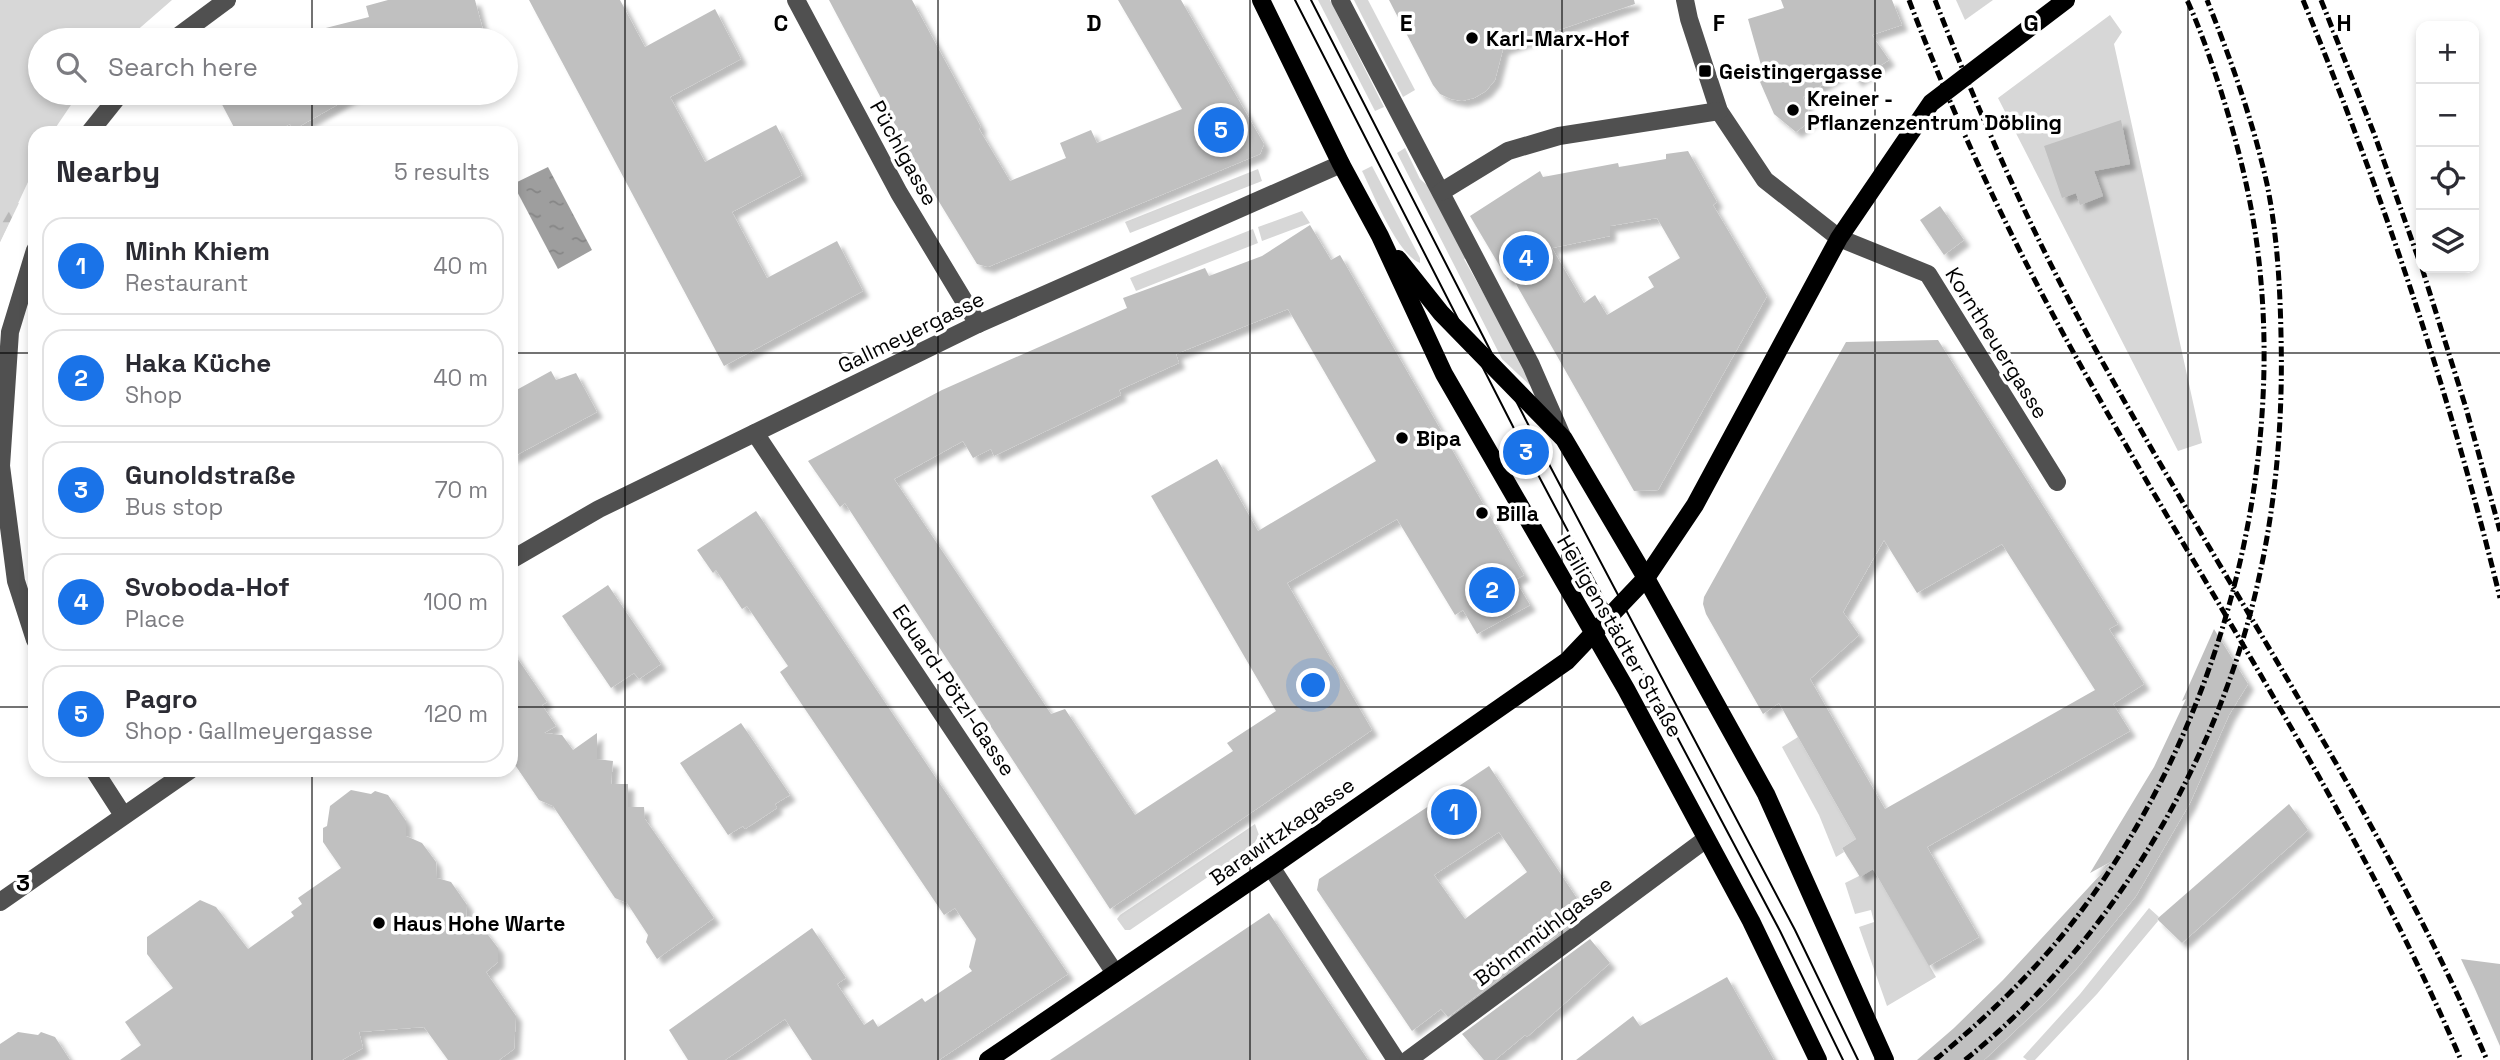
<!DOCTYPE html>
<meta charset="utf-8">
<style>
body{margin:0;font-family:"Space Grotesk",sans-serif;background:#f7f7f7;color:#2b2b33}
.controls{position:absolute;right:21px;top:21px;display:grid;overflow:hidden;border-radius:14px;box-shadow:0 4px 10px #0003}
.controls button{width:63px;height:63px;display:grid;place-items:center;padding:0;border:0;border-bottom:2px solid #e1e1e2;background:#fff;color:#2b2b33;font:35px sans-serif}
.you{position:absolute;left:1314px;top:686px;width:24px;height:24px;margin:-18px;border:5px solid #fff;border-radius:50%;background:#1a73e8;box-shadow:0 0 0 10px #1a73e833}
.badge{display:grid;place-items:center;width:46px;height:46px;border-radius:50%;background:#1a73e8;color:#fff;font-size:23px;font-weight:700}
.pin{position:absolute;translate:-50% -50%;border:4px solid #fff;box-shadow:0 2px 7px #0006}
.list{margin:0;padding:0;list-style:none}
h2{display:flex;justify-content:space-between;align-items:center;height:91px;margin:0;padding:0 28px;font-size:30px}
h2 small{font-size:23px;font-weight:400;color:#7c7c81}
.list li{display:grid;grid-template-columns:46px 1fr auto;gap:21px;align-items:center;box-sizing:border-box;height:98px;margin:0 14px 14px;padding:0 14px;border:2px solid #e1e1e2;border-radius:21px}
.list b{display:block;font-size:26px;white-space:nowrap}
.list p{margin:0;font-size:23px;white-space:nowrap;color:#7c7c81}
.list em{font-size:23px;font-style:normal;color:#7c7c81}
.icon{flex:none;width:38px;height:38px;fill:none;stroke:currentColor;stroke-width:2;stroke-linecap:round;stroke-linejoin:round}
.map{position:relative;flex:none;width:2500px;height:1060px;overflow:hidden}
.search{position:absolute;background:#fff;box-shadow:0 4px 10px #0003;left:28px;top:28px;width:490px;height:77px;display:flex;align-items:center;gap:18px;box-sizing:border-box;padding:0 24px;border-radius:38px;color:#7c7c81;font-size:26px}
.panel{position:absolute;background:#fff;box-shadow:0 4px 10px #0003;left:28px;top:126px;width:490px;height:651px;border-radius:21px}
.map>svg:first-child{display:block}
</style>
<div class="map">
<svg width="2500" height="1060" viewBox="0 0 2500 1060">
<defs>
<pattern id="forest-firs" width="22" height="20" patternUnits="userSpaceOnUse" patternTransform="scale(1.75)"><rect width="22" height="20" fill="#d7d7d7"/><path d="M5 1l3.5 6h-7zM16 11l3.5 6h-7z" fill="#b7b7b7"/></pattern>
<pattern id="water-ripples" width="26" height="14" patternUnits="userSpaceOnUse" patternTransform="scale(1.75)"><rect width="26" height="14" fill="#9e9e9e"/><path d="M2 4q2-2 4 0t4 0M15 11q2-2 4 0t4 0" fill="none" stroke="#868686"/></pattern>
<filter id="shadow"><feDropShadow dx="6" dy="6" stdDeviation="2" flood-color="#0004"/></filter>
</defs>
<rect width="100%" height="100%" fill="#fff"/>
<g fill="#d7d7d7">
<path d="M0 0H172L126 40H40V93H79L52 133H35V167L0 242Z"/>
<path d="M1318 0H1330L1384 107 1375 111Z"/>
<path d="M1354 0H1368L1415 90 1403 97Z"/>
<path d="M1956 0H1993L1965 20Z"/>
<path d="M2110 15 2122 32 2114 44 2202 443 2178 451 1998 98Z"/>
<path d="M1405 148 1420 179 1428 186 1469 256 1464 259 1535 385 1533 388 1502 359 1397 153Z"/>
<path d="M1372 166 1420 258V263C1397 254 1374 195 1362 171Z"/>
<path d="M1258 169 1262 181 1130 233 1125 222Z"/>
<path d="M1302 211 1310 223 1262 241 1258 227Z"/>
<path d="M1253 229 1258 243 1136 291 1130 278Z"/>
<path d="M1798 737 1856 839 1842 848 1844 852 1836 857 1819 815 1782 747Z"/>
<path d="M1255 824 1259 835 1252 847 1130 930H1125L1117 919 1120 915Z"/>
<path d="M1873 869 1936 977 1887 1006 1859 927 1874 922 1871 910 1855 914 1845 883Z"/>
<path d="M2149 908 2159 917 2157 919 2158 921 2097 994 2035 1060H2027L2023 1057 2080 994Z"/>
</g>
<path fill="url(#forest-firs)" d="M19 203 0 242V206Z"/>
<path fill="url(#water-ripples)" d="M548 167 592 250 558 269 513 184Z"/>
<g fill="#c0c0c0" fill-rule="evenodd" filter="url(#shadow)">
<path d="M388 0H475L483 30 473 32 475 40H311L310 32 369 17 366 6Z"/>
<path d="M529 0H620L645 47 715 9 741 59 670 97 705 162 776 125 802 175 732 212 767 278 837 241 863 291 724 366Z"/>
<path d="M829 0H912L981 127 979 129 1010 181 1066 158 1060 143 1091 130 1097 143 1182 109 1118 0H1181L1264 144 1260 154 988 267 977 264 916 164Z"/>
<path d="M1389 0H1634L1635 4 1503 49 1495 80 1486 91 1474 98 1462 101 1451 99 1440 94 1433 85Z"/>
<path d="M1781 0H1892L1902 25 1872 35 1889 60 1856 81 1848 69 1803 97 1812 120 1796 132 1774 114 1754 68 1761 65 1748 19 1784 8Z"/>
<path d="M216 93H358L293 130 290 124 273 133H237Z"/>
<path d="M2121 120 2130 164 2094 171 2103 196 2080 205 2076 193 2062 198 2044 146Z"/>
<path d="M1688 151 1717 202 1713 205 1767 296 1658 490 1634 491 1512 277 1508 280 1470 216 1540 171 1543 177 1618 163 1619 167 1666 159V154ZM1657 218 1680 258 1648 277 1654 287 1607 315 1595 295 1584 303 1552 248 1610 236V226Z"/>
<path d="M1940 206 1964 240 1944 255 1920 220Z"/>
<path d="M1310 225 1331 260 1340 255 1396 352 1524 575 1515 580 1530 605 1477 634 1463 610 1455 615 1397 519 1287 583 1372 730 1110 909 845 503 840 507 808 461 942 390 1127 308 1123 298 1205 268 1209 276 1262 256ZM1288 309 1376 461 1258 531 1217 459 1151 496 1276 711 1227 743 1233 751 1135 815 1065 709 1051 714 894 479 963 441 973 458 991 449 994 456 1121 395 1119 390 1179 363 1176 354Z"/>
<path d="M1938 340 2118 624 2109 629 2144 684 2113 704 2130 731 1927 847 1979 937 1929 966 1873 869 1860 877 1842 848 1856 839 1798 737 1779 703 1763 714 1706 614 1703 604 1704 597 1846 342ZM1884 540 1917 593 2002 544 2095 690 1885 809 1810 679 1859 635 1843 612Z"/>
<path d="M551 371 556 380 576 373 597 412 511 458V393Z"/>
<path d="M756 511 1068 974 939 1060H812L785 1019 725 1060H688L669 1030 812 928 846 978 837 984 864 1025 873 1019 878 1027 922 998 925 1002 972 971 969 967 976 939 955 908 944 915 780 672 788 666 747 606 742 609 716 570 713 573 697 550Z"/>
<path d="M608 585 661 664 639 679 634 673 611 688 562 616Z"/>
<path d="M2214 629 2248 684 2229 715 2190 803 2136 896 2079 966 2050 998 1984 1060H1917L1954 1028 2003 980 2114 860 2090 873 2154 767 2186 699 2182 701Z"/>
<path d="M511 649 547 702 542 705 556 726 544 733 562 735 573 750 597 733V759L613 761 611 784H628V807H644L645 819 714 918 657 959 646 942 648 935 627 903 615 898 553 806 539 800 511 759Z"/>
<path d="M741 723 790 795 775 804 777 808 745 829 743 826 728 835 680 763Z"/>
<path d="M1489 766 1580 903 1567 913 1575 922 1448 1017 1441 1009 1412 1031 1317 890 1319 879ZM1499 832 1527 872 1465 919 1434 875Z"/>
<path d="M351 790 371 794 375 791 388 795 406 821V836L422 843 436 862 437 878 451 882 467 905 466 920 482 927 498 948V962L486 972 516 1016 514 1049 499 1060H448L424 1027 359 1032 363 1048 342 1060H120L141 1045 125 1022 173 988 147 954V937L200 900 216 907 248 949 294 916 291 912 302 904 298 898 341 868 323 842V828L327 826 330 806Z"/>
<path d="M2289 804 2308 830 2182 943 2157 919Z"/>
<path d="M1269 913 1368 1060H1050L1107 1022Z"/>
<path d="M1590 939 1610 963 1527 1037 1525 1035 1495 1060H1484L1462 1034Z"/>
<path d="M2461 959 2500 964V1046L2475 989Z"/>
<path d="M1727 977 1774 1060H1576L1633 1016 1640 1026Z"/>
<path d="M18 1032 38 1035 41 1032 55 1037 70 1060H0V1044Z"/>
</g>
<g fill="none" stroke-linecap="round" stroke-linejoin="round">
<g stroke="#505050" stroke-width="18">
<path d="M796 0 899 193 978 324"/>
<path d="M1340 0 1531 365 1562 436"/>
<path d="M1685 0 1689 19 1719 111 1765 180 1839 238 1928 274 2057 482"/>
<path d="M173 40 227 0"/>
<path d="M89 133 121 93"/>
<path d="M1441 192 1508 151 1559 136 1719 111"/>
<path d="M35 250 10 332 1 466 16 581 35 640"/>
<path d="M755 433 1115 973"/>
<path d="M511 560 599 509 978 324 1341 164"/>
<path d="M94 770 123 815"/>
<path d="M1271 867 1396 1060"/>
<path d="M0 902 190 770"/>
<path d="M1408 1060 1706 839"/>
</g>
<g stroke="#000" stroke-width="18">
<path d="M1261 0 1341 164 1380 236 1444 374 1626 689 1751 921 1818 1060"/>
<path d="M1398 259 1441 313 1564 439 1646 578 1766 794 1885 1060"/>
<path d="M988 1060 1271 867 1567 661 1646 578 1695 505 1839 238 1931 103 2066 0"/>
</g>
<g stroke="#000" stroke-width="2">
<path d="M1295 0 1526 452 1780 931 1843 1060"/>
<path d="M1311 0 1532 432 1795 930 1858 1060"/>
</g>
<g stroke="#000" stroke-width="5" stroke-dasharray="10 3.5 2 3.5" stroke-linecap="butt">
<path d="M1909 0C1958 129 2018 254 2086 375 2213 602 2358 820 2461 1060"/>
<path d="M1935 0C1975 103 2019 204 2070 302 2205 557 2372 794 2487 1060"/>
<path d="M2303 0C2383 195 2450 393 2500 598"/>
<path d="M2321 0 2375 136 2421 266"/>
<path d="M2422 268 2466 408 2500 531"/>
<path d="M1935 1060C1981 1022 2027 979 2065 932 2208 753 2283 500 2260 271 2254 207 2238 143 2218 82 2209 55 2199 26 2187 0"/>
<path d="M1965 1060C2112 942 2221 757 2260 573 2277 495 2283 414 2281 335 2280 284 2277 233 2267 184 2253 121 2231 60 2207 0"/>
</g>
</g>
<path fill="none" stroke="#000" stroke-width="2" stroke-opacity="0.55" d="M312 0V40M625 0V1060M938 0V1060M1250 0V1060M1562 0V1060M1875 0V1060M2188 0V1060M312 93V133M0 353H35M511 353H2500M0 707H35M511 707H2500M312 770V1060"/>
<g fill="#000" stroke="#fff" stroke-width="2.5">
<circle cx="1472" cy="38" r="7"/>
<rect x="1698" y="64" width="14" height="14" rx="3.5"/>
<circle cx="1793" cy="110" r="7"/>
<circle cx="1402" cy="438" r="7"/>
<circle cx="1482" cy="513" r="7"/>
<circle cx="379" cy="923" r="7"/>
</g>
<g text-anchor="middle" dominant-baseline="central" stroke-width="7" stroke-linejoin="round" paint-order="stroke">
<g font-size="21" font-weight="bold" fill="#000" stroke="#fff" text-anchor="start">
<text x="1486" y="38">Karl-Marx-Hof</text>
<text x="1719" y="71">Geistingergasse</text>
<text x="1807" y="98">Kreiner -<tspan x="1807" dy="24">Pflanzenzentrum Döbling</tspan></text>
<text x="1416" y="438">Bipa</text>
<text x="1496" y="513">Billa</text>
<text x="393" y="923">Haus Hohe Warte</text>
</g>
<g font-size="21" fill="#000" stroke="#fff">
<text transform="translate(904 153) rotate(61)">Püchlgasse</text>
<text transform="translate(911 332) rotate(-26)">Gallmeyergasse</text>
<text transform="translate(1997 343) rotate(58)">Korntheuergasse</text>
<text transform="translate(1620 636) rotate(60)">Heiligenstädter Straße</text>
<text transform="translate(954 690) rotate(56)">Eduard-Pötzl-Gasse</text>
<text transform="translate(1282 831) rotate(-35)">Barawitzkagasse</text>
<text transform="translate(1543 931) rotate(-37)">Böhmmühlgasse</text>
</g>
</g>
<g font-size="23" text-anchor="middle" font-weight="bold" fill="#000" stroke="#fff" stroke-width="7" stroke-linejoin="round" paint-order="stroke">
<text x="781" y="31">C</text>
<text x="1094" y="31">D</text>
<text x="1406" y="31">E</text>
<text x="1719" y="31">F</text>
<text x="2031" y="31">G</text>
<text x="2344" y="31">H</text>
<text x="23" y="891">3</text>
</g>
</svg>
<div class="controls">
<button>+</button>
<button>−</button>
<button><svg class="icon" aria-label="locate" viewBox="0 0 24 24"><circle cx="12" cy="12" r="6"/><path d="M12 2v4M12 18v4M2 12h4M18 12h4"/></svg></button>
<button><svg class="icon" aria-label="layers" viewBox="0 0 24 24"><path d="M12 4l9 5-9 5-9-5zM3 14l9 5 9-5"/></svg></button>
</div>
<div class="you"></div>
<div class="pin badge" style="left:1454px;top:812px">1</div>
<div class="pin badge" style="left:1492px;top:590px">2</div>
<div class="pin badge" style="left:1526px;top:452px">3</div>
<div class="pin badge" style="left:1526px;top:258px">4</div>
<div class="pin badge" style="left:1221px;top:130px">5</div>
<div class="search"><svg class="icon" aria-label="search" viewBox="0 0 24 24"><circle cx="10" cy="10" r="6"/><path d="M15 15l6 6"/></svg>Search here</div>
<section class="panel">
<h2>Nearby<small>5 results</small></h2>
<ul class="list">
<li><span class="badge">1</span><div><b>Minh Khiem</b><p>Restaurant</p></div><em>40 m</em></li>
<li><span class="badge">2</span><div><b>Haka Küche</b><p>Shop</p></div><em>40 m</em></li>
<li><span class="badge">3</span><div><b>Gunoldstraße</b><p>Bus stop</p></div><em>70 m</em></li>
<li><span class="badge">4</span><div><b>Svoboda-Hof</b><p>Place</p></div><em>100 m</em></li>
<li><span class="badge">5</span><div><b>Pagro</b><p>Shop · Gallmeyergasse</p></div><em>120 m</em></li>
</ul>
</section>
</div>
